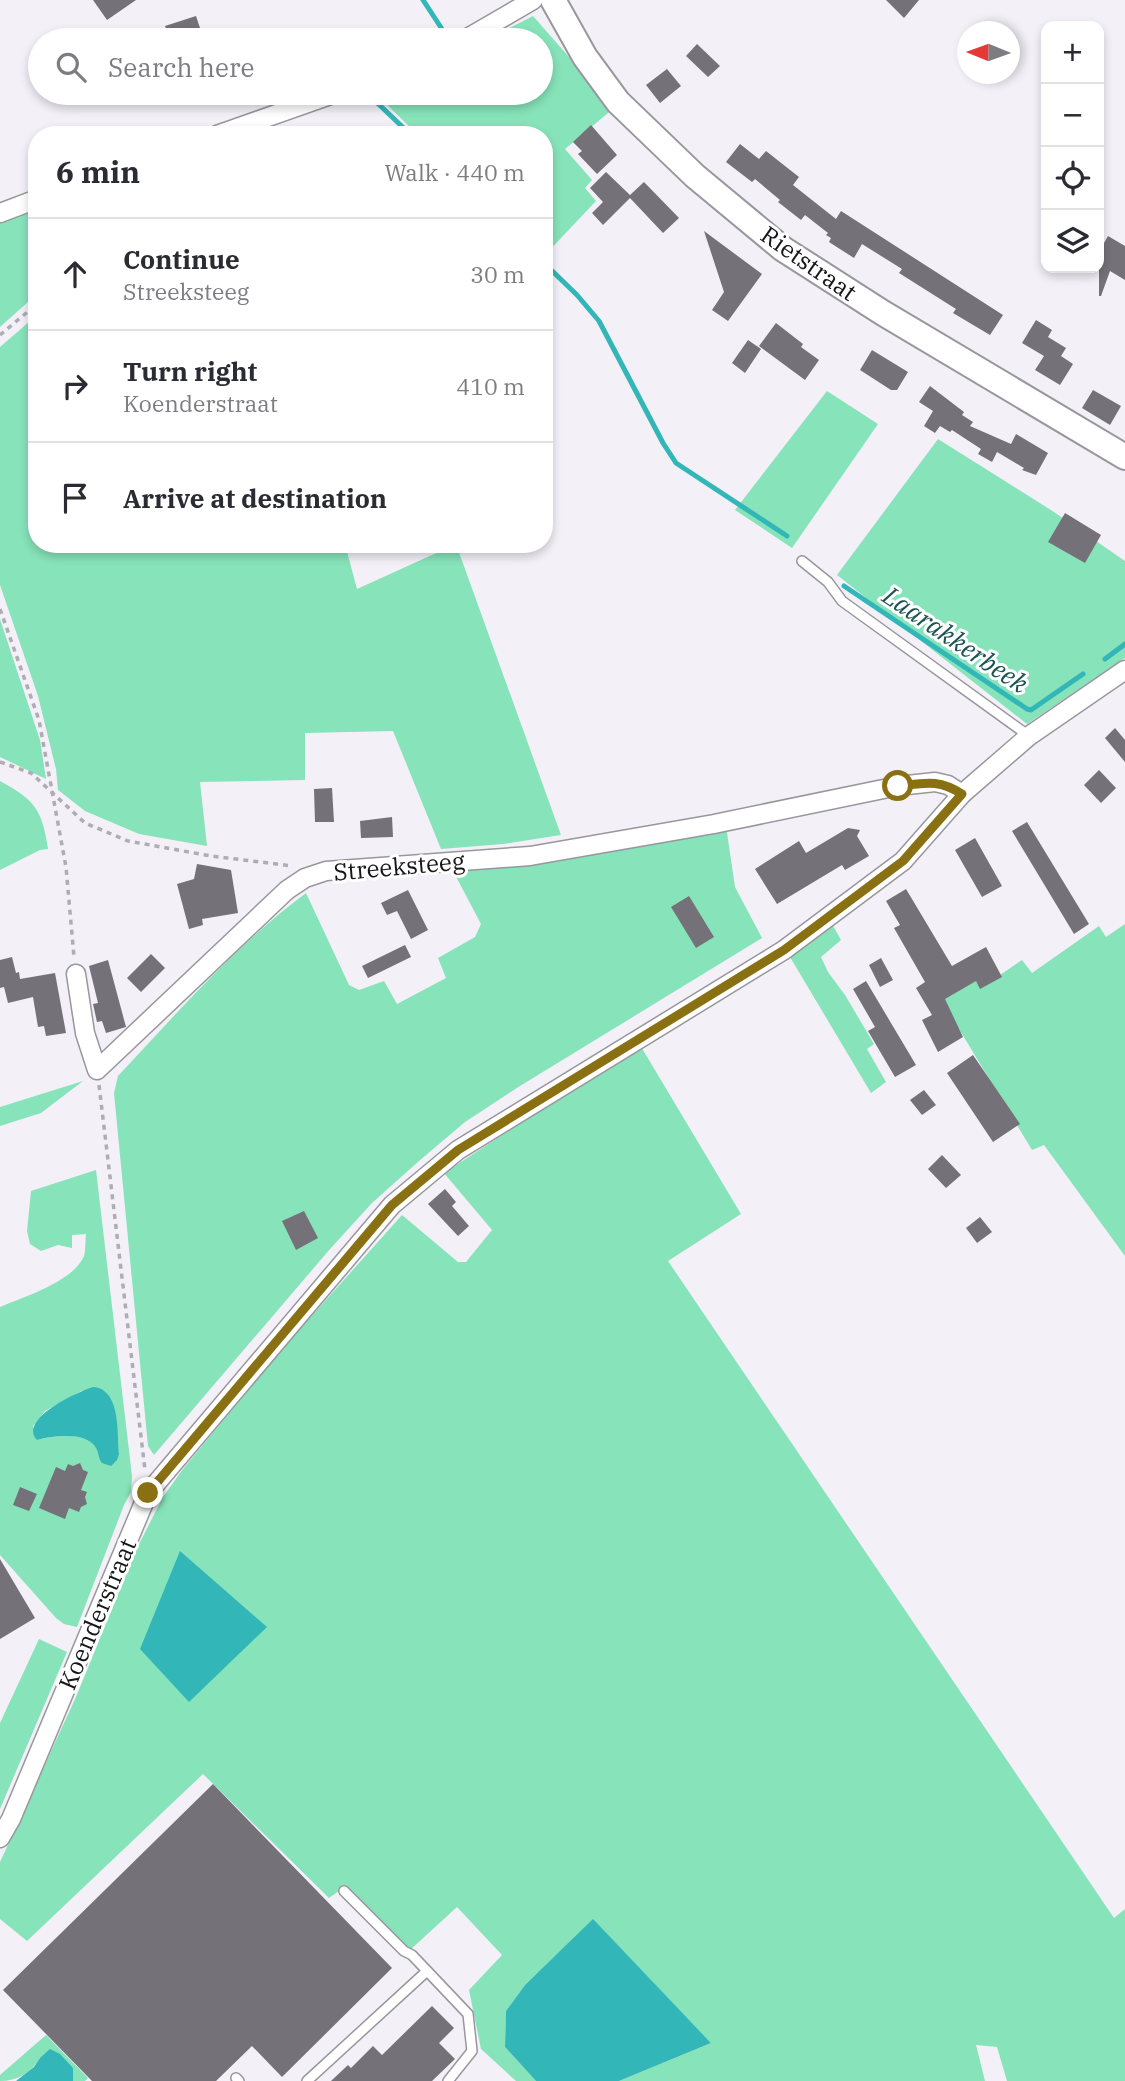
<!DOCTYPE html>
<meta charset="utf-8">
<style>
body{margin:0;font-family:"IBM Plex Serif",serif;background:#f7f7f7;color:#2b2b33}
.controls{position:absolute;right:21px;top:21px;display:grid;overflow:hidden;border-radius:14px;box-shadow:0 4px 10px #0003}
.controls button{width:63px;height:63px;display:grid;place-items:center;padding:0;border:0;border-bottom:2px solid #e1e1e2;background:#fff;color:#2b2b33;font:35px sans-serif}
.compass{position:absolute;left:957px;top:21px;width:63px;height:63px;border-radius:50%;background:#fff;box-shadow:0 4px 10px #0003;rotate:271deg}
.stop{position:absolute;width:21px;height:21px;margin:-16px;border:5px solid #897113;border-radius:50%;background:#fff}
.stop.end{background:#897113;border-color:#fff;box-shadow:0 2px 7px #0008}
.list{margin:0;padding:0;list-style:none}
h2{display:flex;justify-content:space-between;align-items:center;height:91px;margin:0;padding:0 28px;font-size:30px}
h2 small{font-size:23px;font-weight:400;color:#7c7c81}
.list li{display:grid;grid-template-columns:46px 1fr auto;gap:21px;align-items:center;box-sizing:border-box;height:112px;padding:0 28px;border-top:2px solid #e1e1e2}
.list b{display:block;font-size:26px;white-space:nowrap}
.list p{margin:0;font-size:23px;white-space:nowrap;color:#7c7c81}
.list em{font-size:23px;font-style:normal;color:#7c7c81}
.icon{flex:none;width:38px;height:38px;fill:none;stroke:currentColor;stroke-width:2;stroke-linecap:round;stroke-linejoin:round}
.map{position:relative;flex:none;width:1125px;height:2081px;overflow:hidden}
.search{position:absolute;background:#fff;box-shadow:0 4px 10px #0003;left:28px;top:28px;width:525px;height:77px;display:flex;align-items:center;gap:18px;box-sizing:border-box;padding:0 24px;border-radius:38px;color:#7c7c81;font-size:26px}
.panel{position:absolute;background:#fff;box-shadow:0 4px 10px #0003;left:28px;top:126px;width:525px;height:427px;border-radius:28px}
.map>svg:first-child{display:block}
</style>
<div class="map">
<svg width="1125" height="2081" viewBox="0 0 1125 2081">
<rect width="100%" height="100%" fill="#f3f0f8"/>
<g fill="#87e3ba" fill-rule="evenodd">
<path d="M533 16 614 108 565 149 592 180 585 188 596 201 544 256V135H418L375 93H541V40H486Z"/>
<path d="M37 204V294L0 327V219Z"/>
<path d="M37 315V544H345L357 589 456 544 561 835 503 844 441 849 393 731 305 733V780L200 782 207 846 139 834 85 811 58 790 56 769 38 696 0 585V347Z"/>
<path d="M827 391 878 424 792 548 735 510Z"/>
<path d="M938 439 1054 512 1125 561V658L1027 724 837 575Z"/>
<path d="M0 619 40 740 46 779 0 757Z"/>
<path d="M0 781C35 800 42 809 48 849L40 850 0 870Z"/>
<path d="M726 826 735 887 762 938 520 1086 465 1122 419 1161 372 1203 330 1249 154 1455 148 1446 114 1093 118 1076C178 1012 236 945 306 893L349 985 359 990 384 981 397 1004 446 978 438 958 475 937 481 924 452 869Z"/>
<path d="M832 924 841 940 821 957 828 972 845 995 874 1044 867 1049 886 1082 871 1093 787 952Z"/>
<path d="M1125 924V1256L1044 1145 1032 1150 941 999 973 976 981 988 1022 960 1032 973 1099 926 1106 937Z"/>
<path d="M640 1045 741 1214 668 1261 1114 1918 1125 1909V2081H1007L997 2047 976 2045 985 2081H619L711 2043 593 1920 525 1985 506 2011 505 2047 536 2081H516L481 2049 469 1990 502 1955 457 1907 409 1951 346 1886 329 1898 203 1774 27 1941 0 1919V1862L76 1697 137 1548 163 1497 183 1469 282 1349 402 1215 458 1262H466L492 1230 444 1173Z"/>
<path d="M83 1081 41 1113 0 1126V1107Z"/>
<path d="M96 1170 132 1476 131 1492 124 1505 77 1627 64 1624 56 1618 0 1555V1307C24 1297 74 1281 84 1256 86 1249 85 1241 86 1234L72 1235V1248L58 1245 41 1251 30 1244 27 1231 31 1191ZM83 1390 99 1458C98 1454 98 1450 96 1447 87 1431 51 1436 37 1440L33 1426 45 1411Z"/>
<path d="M39 1639 67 1652 0 1809V1723Z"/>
<path d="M46 2035 88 2078 85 2081H73V2068L40 2058C31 2073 17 2081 0 2081V2075Z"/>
</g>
<g fill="#32b6b7">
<path d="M93 1387C121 1389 117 1433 119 1454L117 1460 111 1466 102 1463C98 1458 99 1453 96 1448 87 1431 52 1436 37 1440 18 1419 77 1392 93 1387Z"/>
<path d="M180 1551 267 1627 189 1702 140 1649Z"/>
<path d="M593 1919 711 2043 619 2081H536L505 2047 506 2011 525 1985Z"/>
<path d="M50 2049 60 2054 73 2068V2081H16L34 2067 40 2058Z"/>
</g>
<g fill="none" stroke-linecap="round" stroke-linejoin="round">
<g stroke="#32b6b7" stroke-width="5">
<path d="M423 0 442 29 441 36 431 40"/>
<path d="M369 95 411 135"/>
<path d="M544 263 577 295 599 321 663 443 676 463 787 536"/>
<path d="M844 586 1027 709 1031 710 1083 674"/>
<path d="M1105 659 1125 644"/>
</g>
</g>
<g fill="#747178">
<path d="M93 0H136L107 20Z"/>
<path d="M886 0H919L904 18Z"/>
<path d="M196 16 204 40H170L165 26Z"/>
<path d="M697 44 720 66 708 77 686 56Z"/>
<path d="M667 69 681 86 660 103 646 85Z"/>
<path d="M591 125 617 155 597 174 578 154 582 151 573 142Z"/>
<path d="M740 144 759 159 766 151 799 177 793 185 836 219 841 211 1003 315 990 335 953 313 956 309 899 273 902 269 862 244 854 258 829 242 831 238 826 235 828 233 805 215 801 220 778 202 780 200 755 179 752 182 726 162Z"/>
<path d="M606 172 630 195 644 182 679 218 663 233 630 198 603 225 592 213 603 202 590 188Z"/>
<path d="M704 231 762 274 728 321 712 310 724 292Z"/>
<path d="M1108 236 1125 246V280L1110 271 1101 296H1099V252Z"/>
<path d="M1036 320 1052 330 1048 337 1066 348 1061 356 1073 364 1060 385 1035 370 1044 356 1022 343Z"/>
<path d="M776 323 803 344 801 347 819 360 805 380 759 346Z"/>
<path d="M748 340 761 349 745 373 732 363Z"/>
<path d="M872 350 908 372 897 390H891L860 370Z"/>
<path d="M930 386 964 412 962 415 973 422 970 426 1011 444 1016 434 1048 453 1036 475 1022 470 1024 468 997 452 992 462 978 454 981 449 952 430 950 432 940 426 935 433 924 426 933 411 919 402Z"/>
<path d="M1093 390 1121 406 1110 425 1082 408Z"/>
<path d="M1065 513 1101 535 1085 563 1048 542Z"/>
<path d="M1115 728 1125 740V762L1105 738Z"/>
<path d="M1099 770 1116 788 1101 803 1084 785Z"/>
<path d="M332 788 334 822H315L314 789Z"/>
<path d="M392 817 393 837 361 838 360 821Z"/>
<path d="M1027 822 1089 924 1074 934 1012 831Z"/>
<path d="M848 828 860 830 857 836 869 856 845 870 842 865 777 904 755 869 799 841 806 853Z"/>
<path d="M975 838 1002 886 982 897 955 850Z"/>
<path d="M197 864 231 870 238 913 202 919 203 925 189 929 177 884 194 879Z"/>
<path d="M906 889 952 966 986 947 1002 977 980 989 976 981 945 999 963 1037 938 1052 922 1020 932 1015 916 988 925 982 894 928 900 925 886 901Z"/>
<path d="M408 890 428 930 411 939 397 911 387 915 381 903Z"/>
<path d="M689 896 714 937 696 948 671 907Z"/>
<path d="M405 945 411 957 368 978 362 966Z"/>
<path d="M151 954 165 968 141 992 127 978Z"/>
<path d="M12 957 16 973 19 972 20 979 55 973 66 1033 46 1036 44 1026 38 1027 33 997 8 1003 4 987 0 988V960Z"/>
<path d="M881 958 893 980 880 987 869 965Z"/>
<path d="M108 960 126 1027 106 1033 102 1021 97 1022 93 1004 98 1003 89 966Z"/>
<path d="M866 981 916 1065 895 1077 868 1031 875 1027 853 989Z"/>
<path d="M973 1055 1020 1124 993 1142 947 1073Z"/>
<path d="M924 1090 936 1105 922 1115 910 1100Z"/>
<path d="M942 1155 961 1175 946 1188 928 1169Z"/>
<path d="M445 1189 456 1202 452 1206 469 1226 458 1236 428 1204Z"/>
<path d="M304 1211 318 1238 296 1250 282 1221Z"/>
<path d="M980 1217 992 1232 977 1243 966 1228Z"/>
<path d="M80 1463 83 1470 88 1472 81 1490 87 1492 85 1497 87 1504 81 1507 79 1512 69 1508 65 1519 39 1508 56 1467 65 1471 68 1464 73 1466Z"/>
<path d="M20 1487 37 1494 29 1511 13 1505Z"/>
<path d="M0 1559 35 1618 0 1639Z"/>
<path d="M213 1784 392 1968 282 2077 252 2046 216 2081H92L3 1990Z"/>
<path d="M432 2006 454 2028 439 2043 455 2059 432 2081H331L348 2065 351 2068 373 2046 382 2055Z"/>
</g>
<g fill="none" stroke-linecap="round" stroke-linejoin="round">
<g stroke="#99969d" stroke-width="12">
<g id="lane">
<path d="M802 561 828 582 842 601 1029 736"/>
<path d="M344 1891 404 1951 412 1955 468 2014 472 2051 448 2081"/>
<path d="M236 2078 239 2081"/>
<path d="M307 2081 427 1971"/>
</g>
</g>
<g stroke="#99969d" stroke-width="21">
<g id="street">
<path d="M464 40 533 0"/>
<path d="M217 135 336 93"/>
<path d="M0 213 37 199"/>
<path d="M76 974 85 1033 97 1070 287 890 305 878 326 871 530 856 714 824 898 786 935 782 948 785 962 794"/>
<path d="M0 1838 11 1819 148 1493 392 1205 458 1150 784 950 903 861 962 794 1029 736 1125 670"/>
</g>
</g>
<g stroke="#99969d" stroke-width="28">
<path id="secondary" d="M553 0 585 57 618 102 695 176 783 249 883 313 1125 457"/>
</g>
<g stroke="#afacb3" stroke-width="3.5" stroke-dasharray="5 5" stroke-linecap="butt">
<path d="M0 335 37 304"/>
<path d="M0 609 39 720 66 867 74 957"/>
<path d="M0 762 31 773 85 823 128 841 211 856 293 866"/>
<path d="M99 1085 145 1470"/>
</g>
<use href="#lane" stroke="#fff" stroke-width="9"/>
<use href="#street" stroke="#fff" stroke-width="18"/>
<use href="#secondary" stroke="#fff" stroke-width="24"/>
</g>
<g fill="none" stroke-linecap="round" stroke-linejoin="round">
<path stroke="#897113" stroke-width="9" d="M148 1493 392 1205 458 1150 784 950 903 861 962 794C938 779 926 783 898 786"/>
</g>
<g text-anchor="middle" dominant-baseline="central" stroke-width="6" stroke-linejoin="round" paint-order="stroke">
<g font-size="24" fill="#161518" stroke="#fff">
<text transform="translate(809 263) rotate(35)">Rietstraat</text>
<text transform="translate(399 866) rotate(-5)">Streeksteeg</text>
<text transform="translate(97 1614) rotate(-67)">Koenderstraat</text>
</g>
<g font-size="26" font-style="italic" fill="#1e5353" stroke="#fff">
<text transform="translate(956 639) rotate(34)">Laarakkerbeek</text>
</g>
</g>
</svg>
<div class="controls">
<button>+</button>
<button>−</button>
<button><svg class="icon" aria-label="locate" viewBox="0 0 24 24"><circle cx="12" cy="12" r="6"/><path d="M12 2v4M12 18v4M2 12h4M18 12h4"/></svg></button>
<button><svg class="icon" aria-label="layers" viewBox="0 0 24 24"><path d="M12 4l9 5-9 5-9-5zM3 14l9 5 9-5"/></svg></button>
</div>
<svg class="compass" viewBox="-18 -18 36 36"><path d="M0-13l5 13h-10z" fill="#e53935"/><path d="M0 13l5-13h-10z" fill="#7c7c81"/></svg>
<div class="stop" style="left:898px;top:786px"></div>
<div class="stop end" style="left:148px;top:1493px"></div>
<div class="search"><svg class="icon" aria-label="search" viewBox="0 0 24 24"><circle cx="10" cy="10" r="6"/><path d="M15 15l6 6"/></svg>Search here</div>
<section class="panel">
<h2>6 min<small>Walk · 440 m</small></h2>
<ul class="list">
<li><svg class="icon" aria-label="ahead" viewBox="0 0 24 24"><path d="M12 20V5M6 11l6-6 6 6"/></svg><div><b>Continue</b><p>Streeksteeg</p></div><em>30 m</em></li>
<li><svg class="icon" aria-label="right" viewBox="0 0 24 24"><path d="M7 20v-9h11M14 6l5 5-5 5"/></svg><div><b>Turn right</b><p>Koenderstraat</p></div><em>410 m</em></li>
<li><svg class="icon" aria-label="arrive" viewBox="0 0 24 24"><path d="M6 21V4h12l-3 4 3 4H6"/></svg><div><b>Arrive at destination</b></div></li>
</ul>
</section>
</div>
